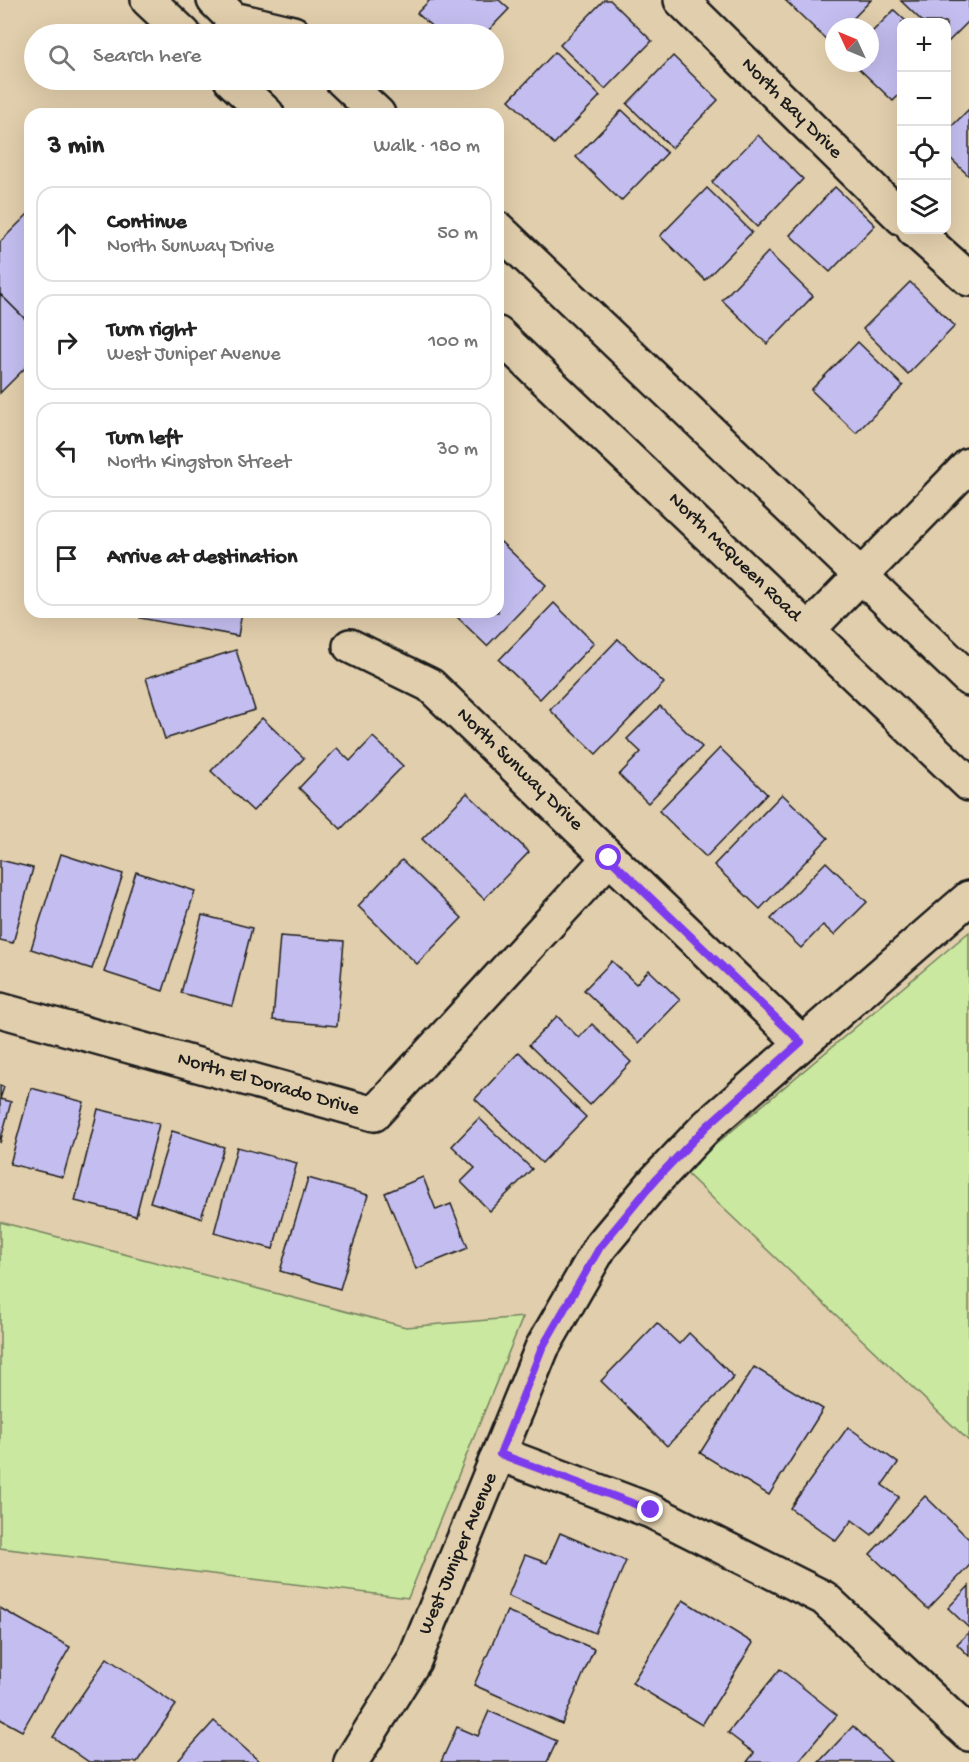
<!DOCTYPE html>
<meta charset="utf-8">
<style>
body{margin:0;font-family:"Gochi Hand",sans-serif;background:#f2f2f2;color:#222}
.controls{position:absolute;right:18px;top:18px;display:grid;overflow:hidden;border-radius:12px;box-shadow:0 6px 24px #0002}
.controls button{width:54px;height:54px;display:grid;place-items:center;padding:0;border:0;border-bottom:2px solid #e0e0e0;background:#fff;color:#222;font:30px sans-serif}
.compass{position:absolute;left:825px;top:18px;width:54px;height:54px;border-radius:50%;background:#fff;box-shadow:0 6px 24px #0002;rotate:314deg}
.stop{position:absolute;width:18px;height:18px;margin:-14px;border:4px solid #7c3aed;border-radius:50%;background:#fff}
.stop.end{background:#7c3aed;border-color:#fff;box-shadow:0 2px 6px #0008}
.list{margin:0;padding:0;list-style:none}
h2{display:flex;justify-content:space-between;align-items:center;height:78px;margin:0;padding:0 24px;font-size:26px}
h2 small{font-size:20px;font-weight:400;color:#767676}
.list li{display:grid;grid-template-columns:39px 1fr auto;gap:18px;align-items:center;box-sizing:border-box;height:96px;margin:0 12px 12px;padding:0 12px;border:2px solid #e0e0e0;border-radius:18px}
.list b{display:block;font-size:22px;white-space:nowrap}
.list p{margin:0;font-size:20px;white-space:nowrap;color:#767676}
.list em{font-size:20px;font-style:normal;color:#767676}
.icon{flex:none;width:33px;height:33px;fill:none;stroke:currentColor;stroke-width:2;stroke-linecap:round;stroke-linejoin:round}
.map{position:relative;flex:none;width:969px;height:1762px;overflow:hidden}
.search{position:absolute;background:#fff;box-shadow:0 6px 24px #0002;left:24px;top:24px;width:480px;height:66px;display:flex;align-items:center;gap:15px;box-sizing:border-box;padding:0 21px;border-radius:33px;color:#767676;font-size:22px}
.panel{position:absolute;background:#fff;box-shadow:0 6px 24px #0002;left:24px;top:108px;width:480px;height:510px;border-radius:18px}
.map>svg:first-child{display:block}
</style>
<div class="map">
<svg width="969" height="1762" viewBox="0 0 969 1762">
<rect width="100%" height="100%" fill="#e1ceac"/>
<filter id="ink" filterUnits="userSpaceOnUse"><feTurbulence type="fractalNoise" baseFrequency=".0167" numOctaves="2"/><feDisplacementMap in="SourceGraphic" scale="12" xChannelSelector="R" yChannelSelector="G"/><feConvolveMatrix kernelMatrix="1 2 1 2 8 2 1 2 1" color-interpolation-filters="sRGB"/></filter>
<g filter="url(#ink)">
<g fill="#cae89f" stroke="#73825e" stroke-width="1.5">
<path d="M969 932V1441L684 1171Z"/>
<path d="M0 1222 406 1327 523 1317 408 1598 0 1548Z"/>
</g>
<g fill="#c4bef0" stroke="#1c1c1c" stroke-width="1.5">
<path d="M430 0H499L509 9 485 34H440L417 13Z"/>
<path d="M604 0H610L652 41 605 89 560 45Z"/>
<path d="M785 0H871L845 27H834V38L830 43Z"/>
<path d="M969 0V21L946 44V22H923L901 1Z"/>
<path d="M894 10 907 22H902V92L893 101 853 63H870V34Z"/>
<path d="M555 52 600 96 554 144 509 100Z"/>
<path d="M673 56 718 100 672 148 627 104Z"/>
<path d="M969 109V176L946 154V132Z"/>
<path d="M622 110 667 153 621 201 576 157Z"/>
<path d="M758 135 803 179 757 227 712 182Z"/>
<path d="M835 187 875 225 830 272 790 235Z"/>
<path d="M707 188 752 232 705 280 660 236Z"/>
<path d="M30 212V324L0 294V242Z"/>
<path d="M768 252 813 296 767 344 722 300Z"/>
<path d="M910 282 955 326 908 374 863 329Z"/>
<path d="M0 294 30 324V363L0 393Z"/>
<path d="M858 342 903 386 856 433 811 390Z"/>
<path d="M501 542 546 585 487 646 452 612H498V545Z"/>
<path d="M554 603 594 643 540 699 499 660Z"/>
<path d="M141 612H242L238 636 140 618Z"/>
<path d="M618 639 664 683 596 754 550 710Z"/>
<path d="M236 650 255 710 165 739 146 678Z"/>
<path d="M660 706 702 747 648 803 619 775 641 752 627 739Z"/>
<path d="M262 718 304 758 253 811 211 771Z"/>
<path d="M373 737 403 766 341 829 299 788 337 748 350 761Z"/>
<path d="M720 748 767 794 706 857 659 811Z"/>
<path d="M467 793 529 852 484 899 422 839Z"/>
<path d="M782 794 828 838 760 909 714 865Z"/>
<path d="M61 854 123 874 92 969 31 949Z"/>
<path d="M0 860 33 868 13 943 0 940Z"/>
<path d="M402 860 462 918 417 964 358 906Z"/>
<path d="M826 862 867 902 834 935 823 925 801 948 771 919Z"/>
<path d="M136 872 195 891 163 991 104 972Z"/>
<path d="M202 915 252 928 232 1006 181 993Z"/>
<path d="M280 936 344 941 337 1026 273 1020Z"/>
<path d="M612 961 636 984 649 970 680 1000 639 1043 584 990Z"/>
<path d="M557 1016 579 1038 592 1024 631 1062 590 1105 529 1045Z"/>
<path d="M519 1052 586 1117 542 1163 475 1099Z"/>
<path d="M0 1086 4 1087 0 1099 11 1102 0 1143Z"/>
<path d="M31 1088 84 1102 63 1177 10 1164Z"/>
<path d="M98 1109 159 1124 136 1216 75 1201Z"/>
<path d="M479 1118 532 1169 490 1211 461 1182 475 1168 452 1146Z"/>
<path d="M172 1131 224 1147 201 1218 150 1202Z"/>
<path d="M237 1147 297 1163 273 1249 214 1233Z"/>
<path d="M423 1177 436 1210 451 1204 468 1248 416 1269 385 1193Z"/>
<path d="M308 1178 368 1195 340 1289 280 1271Z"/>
<path d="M657 1323 679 1344 689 1333 734 1377 667 1446 601 1381Z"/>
<path d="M754 1367 823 1409 769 1495 700 1453Z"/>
<path d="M848 1427 898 1463 882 1485 899 1497 872 1535 852 1520 836 1541 790 1508Z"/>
<path d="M925 1496 969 1539V1566L928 1609 870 1554Z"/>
<path d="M560 1533 626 1561 595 1633 508 1596 525 1555 547 1563Z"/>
<path d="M969 1586V1628L948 1608Z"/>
<path d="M683 1600 753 1643 702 1725 632 1683Z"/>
<path d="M0 1608 70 1647 22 1731 0 1719Z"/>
<path d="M507 1611 594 1649 562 1724 474 1685Z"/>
<path d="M969 1632V1656L957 1644Z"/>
<path d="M107 1658 176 1705 137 1762H89L53 1737Z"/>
<path d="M780 1669 837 1715 798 1762H747L754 1753 728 1733Z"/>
<path d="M489 1711 557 1741 547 1762H441L457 1727 478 1736Z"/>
<path d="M214 1721 260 1762H177Z"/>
<path d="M853 1726 891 1762H819Z"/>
</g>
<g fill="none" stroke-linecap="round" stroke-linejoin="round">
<g stroke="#1c1c1c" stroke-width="38">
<g id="minor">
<path d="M681 0 902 218"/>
<path d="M914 230 969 279"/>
<path d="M350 646 430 685 801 1042"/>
<path d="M0 1010 374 1114 609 858"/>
<path d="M500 1454 651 1511 824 1598 969 1734"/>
<path d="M351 1762 414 1661 542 1348 600 1247 656 1180 707 1126 969 898"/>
</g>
</g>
<g stroke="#1c1c1c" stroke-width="38">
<path id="tertiary" d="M809 629 969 465"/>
</g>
<g stroke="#1c1c1c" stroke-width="38">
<g id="secondary">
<path d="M148 0 184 34"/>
<path d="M214 0 233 19 293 33"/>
<path d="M231 80 267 114"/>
<path d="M342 80 378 114"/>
<path d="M498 229 969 679"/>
<path d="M498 334 969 784"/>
</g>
</g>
<use href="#minor" stroke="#e1ceac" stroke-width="33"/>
<use href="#tertiary" stroke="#e1ceac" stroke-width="33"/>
<use href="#secondary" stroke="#e1ceac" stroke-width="33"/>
</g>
</g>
<g fill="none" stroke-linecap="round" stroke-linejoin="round" filter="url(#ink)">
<path stroke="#7c3aed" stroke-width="8" d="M609 858 801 1042 707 1126 656 1179 600 1247 542 1348 500 1454 651 1510"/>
</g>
<g text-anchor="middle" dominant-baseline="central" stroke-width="4.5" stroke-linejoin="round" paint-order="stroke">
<g font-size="20" fill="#1c1c1c" stroke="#e1ceac">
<text transform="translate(791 109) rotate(45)">North Bay Drive</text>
<text transform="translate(734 558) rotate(44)">North McQueen Road</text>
<text transform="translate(519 770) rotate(44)">North Sunway Drive</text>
<text transform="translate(268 1085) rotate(16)">North El Dorado Drive</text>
<text transform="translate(459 1554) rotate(-67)">West Juniper Avenue</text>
</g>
</g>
</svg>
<div class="controls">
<button>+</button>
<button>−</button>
<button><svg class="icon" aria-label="locate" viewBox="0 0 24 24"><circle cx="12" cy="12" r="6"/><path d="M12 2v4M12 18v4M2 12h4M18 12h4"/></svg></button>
<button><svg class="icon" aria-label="layers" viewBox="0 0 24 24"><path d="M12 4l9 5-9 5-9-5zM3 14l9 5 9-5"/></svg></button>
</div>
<svg class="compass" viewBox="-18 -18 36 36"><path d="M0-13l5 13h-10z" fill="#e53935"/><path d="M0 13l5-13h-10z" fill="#767676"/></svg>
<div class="stop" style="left:609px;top:858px"></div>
<div class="stop end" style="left:651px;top:1510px"></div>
<div class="search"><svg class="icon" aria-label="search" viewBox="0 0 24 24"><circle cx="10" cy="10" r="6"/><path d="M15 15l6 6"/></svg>Search here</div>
<section class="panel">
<h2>3 min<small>Walk · 180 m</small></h2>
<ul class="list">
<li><svg class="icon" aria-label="ahead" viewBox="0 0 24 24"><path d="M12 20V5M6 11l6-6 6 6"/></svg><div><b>Continue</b><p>North Sunway Drive</p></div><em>50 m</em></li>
<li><svg class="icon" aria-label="right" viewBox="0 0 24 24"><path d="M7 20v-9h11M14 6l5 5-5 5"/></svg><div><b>Turn right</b><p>West Juniper Avenue</p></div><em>100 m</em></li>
<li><svg class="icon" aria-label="left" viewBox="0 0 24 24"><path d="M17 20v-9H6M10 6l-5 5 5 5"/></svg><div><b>Turn left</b><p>North Kingston Street</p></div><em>30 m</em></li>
<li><svg class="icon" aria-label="arrive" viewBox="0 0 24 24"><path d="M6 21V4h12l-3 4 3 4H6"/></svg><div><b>Arrive at destination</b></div></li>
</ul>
</section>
</div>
